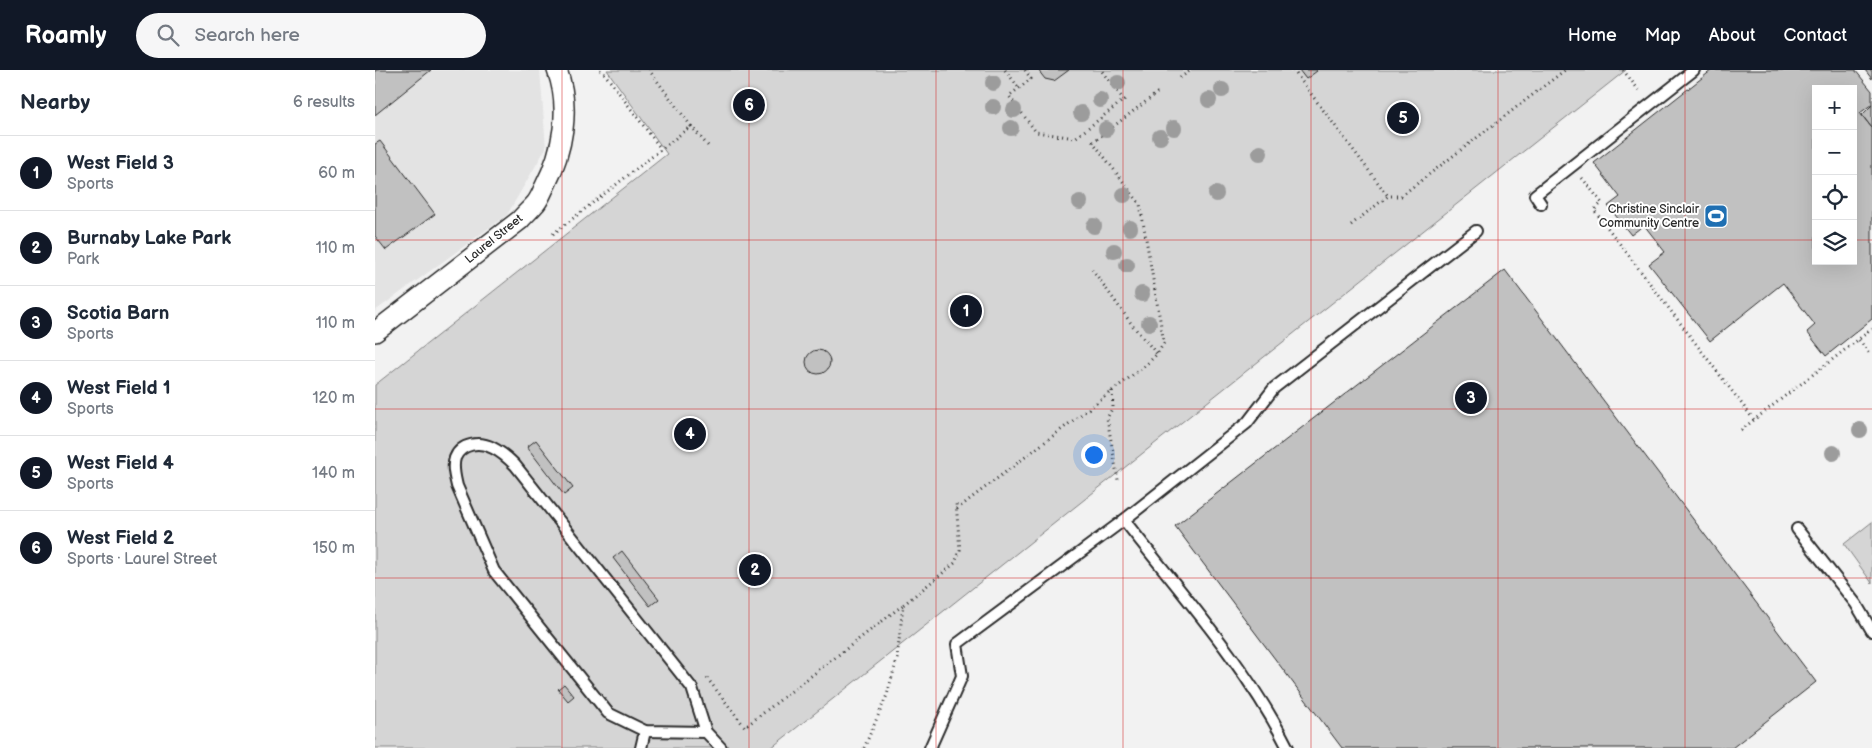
<!DOCTYPE html>
<meta charset="utf-8">
<style>
body{margin:0;font-family:"Balsamiq Sans",sans-serif;background:#f6f6f7;color:#1f2937}
.controls{position:absolute;right:15px;top:15px;display:grid;overflow:hidden;border-radius:0px;box-shadow:0 5px 20px #0002}
.controls button{width:45px;height:45px;display:grid;place-items:center;padding:0;border:0;border-bottom:1px solid #e0e1e3;background:#fff;color:#1f2937;font:25px sans-serif}
.you{position:absolute;left:718px;top:384px;width:18px;height:18px;margin:-12px;border:4px solid #fff;border-radius:50%;background:#1a73e8;box-shadow:0 0 0 8px #1a73e833}
.badge{display:grid;place-items:center;width:32px;height:32px;border-radius:50%;background:#111827;color:#fff;font-size:16px;font-weight:700}
.pin{position:absolute;translate:-50% -50%;border:2px solid #fff;box-shadow:0 1px 5px #0006}
.list{margin:0;padding:0;list-style:none}
h2{display:flex;justify-content:space-between;align-items:center;height:65px;margin:0;padding:0 20px;font-size:21px}
h2 small{font-size:16px;font-weight:400;color:#747a83}
.list li{display:grid;grid-template-columns:32px 1fr auto;gap:15px;align-items:center;box-sizing:border-box;height:75px;padding:0 20px;border-top:1px solid #e0e1e3}
.list b{display:block;font-size:19px;white-space:nowrap}
.list p{margin:0;font-size:16px;white-space:nowrap;color:#747a83}
.list em{font-size:16px;font-style:normal;color:#747a83}
.icon{flex:none;width:28px;height:28px;fill:none;stroke:currentColor;stroke-width:2;stroke-linecap:round;stroke-linejoin:round}
.map{position:relative;flex:none;width:1497px;height:678px;overflow:hidden}
header{display:flex;align-items:center;gap:30px;box-sizing:border-box;height:70px;padding:0 25px;background:#111827;color:#fff}
header strong{font-size:24px}
nav{display:flex;gap:28px;margin-inline-start:auto;font-size:18px}
.search{width:350px;height:45px;background:#f6f6f7;display:flex;align-items:center;gap:12px;box-sizing:border-box;padding:0 18px;border-radius:28px;color:#747a83;font-size:19px}
main{display:flex}
aside{flex:1;background:#fff}
.map>svg:first-child{display:block}
</style>
<header>
<strong>Roamly</strong>
<div class="search"><svg class="icon" aria-label="search" viewBox="0 0 24 24"><circle cx="10" cy="10" r="6"/><path d="M15 15l6 6"/></svg>Search here</div>
<nav><a>Home</a><a>Map</a><a>About</a><a>Contact</a></nav>
</header>
<main>
<aside>
<h2>Nearby<small>6 results</small></h2>
<ul class="list">
<li><span class="badge">1</span><div><b>West Field 3</b><p>Sports</p></div><em>60 m</em></li>
<li><span class="badge">2</span><div><b>Burnaby Lake Park</b><p>Park</p></div><em>110 m</em></li>
<li><span class="badge">3</span><div><b>Scotia Barn</b><p>Sports</p></div><em>110 m</em></li>
<li><span class="badge">4</span><div><b>West Field 1</b><p>Sports</p></div><em>120 m</em></li>
<li><span class="badge">5</span><div><b>West Field 4</b><p>Sports</p></div><em>140 m</em></li>
<li><span class="badge">6</span><div><b>West Field 2</b><p>Sports · Laurel Street</p></div><em>150 m</em></li>
</ul>
</aside>
<div class="map">
<svg width="1497" height="678" viewBox="0 0 1497 678">
<rect width="100%" height="100%" fill="#f2f2f2"/>
<filter id="ink" filterUnits="userSpaceOnUse"><feTurbulence type="fractalNoise" baseFrequency=".02" numOctaves="2"/><feDisplacementMap in="SourceGraphic" scale="10" xChannelSelector="R" yChannelSelector="G"/><feConvolveMatrix kernelMatrix="1 2 1 2 8 2 1 2 1" color-interpolation-filters="sRGB"/></filter>
<g filter="url(#ink)">
<path fill="#e3e3e3" d="M0 0H165L171 78 132 145 0 241Z"/>
<g fill="#d5d5d5" stroke="#808080">
<path d="M232 0H1251L396 678H0V315L292 84Z"/>
<path d="M1497 452V513L1469 474Z"/>
</g>
<g fill="#c1c1c1" stroke="#2b2b2b" fill-rule="evenodd">
<path d="M0 0H56L0 45Z"/>
<path d="M663 0H694L679 11 670 9Z"/>
<path d="M924 0H941L942 1 931 9Z"/>
<path d="M1337 0H1480L1497 21V34L1485 43 1497 58V249L1451 286 1432 262 1440 255 1408 213 1335 271 1274 194 1290 182 1269 155 1256 165 1233 136 1245 127 1219 93ZM1441 19H1478V191H1441Z"/>
<path d="M1490 0H1497V9Z"/>
<path d="M1497 35V58L1487 45Z"/>
<path d="M5 71 60 144 11 180 0 166V74Z"/>
<path d="M1130 200 1441 612 1357 678H967L800 456Z"/>
<circle cx="443" cy="292" r="12"/>
<path d="M161 370 198 418 189 425 152 377Z"/>
<path d="M247 481 284 529 275 536 238 488Z"/>
<path d="M189 614 199 626 193 631 183 619Z"/>
</g>
<g fill="none" stroke-linecap="round" stroke-linejoin="round">
<g stroke="#2b2b2b" stroke-width="14">
<g id="service">
<path d="M1166 134 1160 125 1319 0"/>
<path d="M749 450 872 353 899 318 1101 161"/>
<path d="M1422 459 1481 534 1497 561"/>
<path d="M331 662 270 661 233 643 119 501 82 416C80 407 77 397 80 388 86 373 105 371 118 378 126 382 133 388 140 395L317 618 331 662 346 678"/>
<path d="M266 678 270 661"/>
<path d="M555 678 587 606 582 574 749 450C806 523 871 595 913 678"/>
</g>
</g>
<g stroke="#2b2b2b" stroke-width="22">
<path id="minor" d="M0 262 145 150C150 144 156 139 161 133 165 128 167 122 170 116 188 81 196 38 182 0"/>
</g>
<g stroke="#2b2b2b" stroke-width="3" stroke-dasharray="1 4" stroke-linecap="butt">
<path d="M225 0 229 3 286 79"/>
<path d="M630 0 644 18"/>
<path d="M650 0 656 9 634 26 661 62 700 68 749 30 726 0"/>
<path d="M918 0 1013 126"/>
<path d="M1248 0 1266 23"/>
<path d="M805 8 816 0"/>
<path d="M316 56 334 77"/>
<path d="M1207 108 1227 133 1219 140 1379 350"/>
<path d="M976 155 1013 126H1026L1190 0"/>
<path d="M178 164 316 56 274 0"/>
<path d="M717 199 758 256 782 284"/>
<path d="M1484 270 1496 285"/>
<path d="M737 321 738 337 732 348 743 410"/>
<path d="M1366 360 1497 259"/>
<path d="M582 439 771 295 782 284 789 273 765 134 718 72 782 23H786"/>
<path d="M332 608 370 657 528 535"/>
<path d="M489 678 512 625 522 589 528 535 580 493 585 480 581 433"/>
</g>
<use href="#service" stroke="#fff" stroke-width="10"/>
<use href="#minor" stroke="#fff" stroke-width="19"/>
</g>
<g fill="#9c9c9c">
<circle cx="618" cy="13" r="8"/>
<circle cx="743" cy="13" r="8"/>
<circle cx="847" cy="20" r="8"/>
<circle cx="725" cy="30" r="8"/>
<circle cx="834" cy="30" r="8"/>
<circle cx="618" cy="37" r="8"/>
<circle cx="639" cy="40" r="8"/>
<circle cx="706" cy="43" r="8"/>
<circle cx="636" cy="58" r="8"/>
<circle cx="799" cy="58" r="8"/>
<circle cx="731" cy="59" r="8"/>
<circle cx="785" cy="67" r="8"/>
<circle cx="885" cy="83" r="8"/>
<circle cx="841" cy="124" r="8"/>
<circle cx="749" cy="125" r="8"/>
<circle cx="705" cy="132" r="8"/>
<circle cx="719" cy="156" r="8"/>
<circle cx="755" cy="158" r="8"/>
<circle cx="739" cy="181" r="8"/>
<circle cx="752" cy="195" r="8"/>
<circle cx="767" cy="224" r="8"/>
<circle cx="774" cy="253" r="8"/>
<circle cx="1485" cy="360" r="8"/>
<circle cx="1458" cy="383" r="8"/>
</g>
</g>
<path fill="none" stroke="#d62828" stroke-width="1" stroke-opacity="0.55" d="M187 0V678M374 0V678M561 0V678M748 0V678M936 0V678M1123 0V678M1310 0V678M0 170H1441M1478 170H1497M0 339H1497M0 508H1497"/>
<defs>
<g id="stadium-square" transform="scale(1.25)"><rect x="-9" y="-9" width="18" height="18" rx="4" fill="#1f6fb2" stroke="#fff"/><path d="M0-5a6.5 5 0 1 0 0 10a6.5 5 0 1 0 0-10ZM-3.5-1.8h7v3.6h-7Z" fill="#fff"/></g>
</defs>
<g fill-rule="evenodd">
<use href="#stadium-square" x="1341" y="146"/>
</g>
<g text-anchor="middle" dominant-baseline="central" stroke-width="4" stroke-linejoin="round" paint-order="stroke">
<g font-size="12" fill="#2b2b2b" stroke="#fff" text-anchor="end">
<text x="1324" y="139">Christine Sinclair<tspan x="1324" dy="14">Community Centre</tspan></text>
</g>
<g font-size="12" fill="#2b2b2b" stroke="#fff">
<text transform="translate(119 169) rotate(-39)">Laurel Street</text>
</g>
</g>
</svg>
<div class="controls">
<button>+</button>
<button>−</button>
<button><svg class="icon" aria-label="locate" viewBox="0 0 24 24"><circle cx="12" cy="12" r="6"/><path d="M12 2v4M12 18v4M2 12h4M18 12h4"/></svg></button>
<button><svg class="icon" aria-label="layers" viewBox="0 0 24 24"><path d="M12 4l9 5-9 5-9-5zM3 14l9 5 9-5"/></svg></button>
</div>
<div class="you"></div>
<div class="pin badge" style="left:591px;top:241px">1</div>
<div class="pin badge" style="left:380px;top:500px">2</div>
<div class="pin badge" style="left:1096px;top:328px">3</div>
<div class="pin badge" style="left:315px;top:364px">4</div>
<div class="pin badge" style="left:1028px;top:48px">5</div>
<div class="pin badge" style="left:374px;top:35px">6</div>
</div>
</main>
